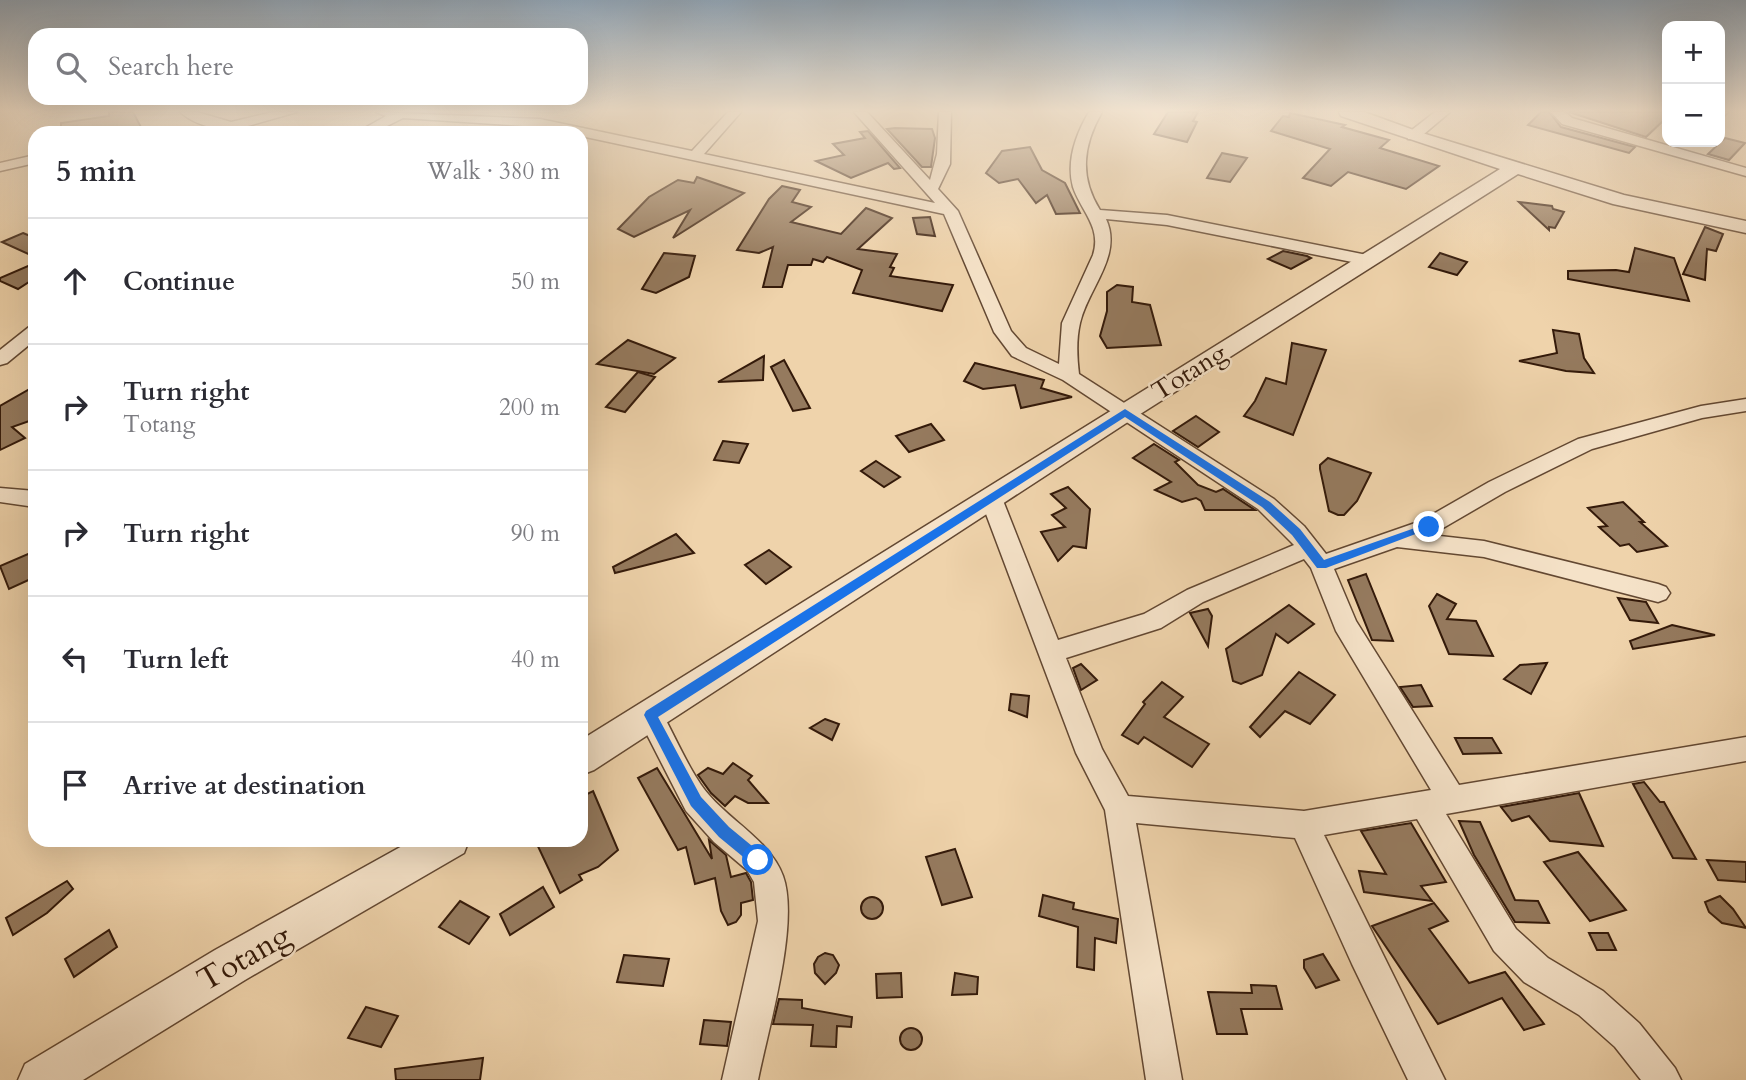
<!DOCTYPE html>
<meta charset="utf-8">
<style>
body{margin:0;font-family:Cardo,serif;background:#f2f2f3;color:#2b2b33}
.controls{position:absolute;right:21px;top:21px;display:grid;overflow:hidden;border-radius:14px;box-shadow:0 7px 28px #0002}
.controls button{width:63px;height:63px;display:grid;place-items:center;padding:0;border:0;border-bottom:2px solid #e1e1e2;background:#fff;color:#2b2b33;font:35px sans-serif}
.stop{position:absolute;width:21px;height:21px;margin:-16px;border:5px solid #1a73e8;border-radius:50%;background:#fff}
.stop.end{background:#1a73e8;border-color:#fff;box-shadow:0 2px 7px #0008}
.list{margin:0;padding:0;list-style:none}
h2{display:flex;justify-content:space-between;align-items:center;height:91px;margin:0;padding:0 28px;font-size:30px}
h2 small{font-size:23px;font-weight:400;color:#7c7c81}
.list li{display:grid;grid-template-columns:46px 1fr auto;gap:21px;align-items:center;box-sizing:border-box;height:126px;padding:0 28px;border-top:2px solid #e1e1e2}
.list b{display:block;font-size:26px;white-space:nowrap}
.list p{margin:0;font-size:23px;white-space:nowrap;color:#7c7c81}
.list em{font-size:23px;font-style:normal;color:#7c7c81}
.icon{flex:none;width:38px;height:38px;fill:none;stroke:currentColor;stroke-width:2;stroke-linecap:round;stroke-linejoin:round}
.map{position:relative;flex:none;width:1746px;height:1080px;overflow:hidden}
.search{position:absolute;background:#fff;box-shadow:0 7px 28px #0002;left:28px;top:28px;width:560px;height:77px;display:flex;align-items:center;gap:18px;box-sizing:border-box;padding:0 24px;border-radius:21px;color:#7c7c81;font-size:26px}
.panel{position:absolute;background:#fff;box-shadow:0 7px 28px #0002;left:28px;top:126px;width:560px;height:721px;border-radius:21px}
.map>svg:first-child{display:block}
</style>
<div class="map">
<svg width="1746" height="1080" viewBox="0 0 1746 1080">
<rect width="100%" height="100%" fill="#efd3ab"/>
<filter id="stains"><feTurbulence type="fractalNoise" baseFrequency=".00286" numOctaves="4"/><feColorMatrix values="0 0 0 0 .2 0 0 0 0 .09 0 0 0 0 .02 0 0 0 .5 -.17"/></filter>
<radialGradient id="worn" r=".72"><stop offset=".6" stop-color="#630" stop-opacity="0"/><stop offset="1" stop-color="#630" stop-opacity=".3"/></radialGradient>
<g fill="#957a5e" stroke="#341a0a" stroke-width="2">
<path d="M109 112H133L144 133H61V123L109 116Z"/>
<path d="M1168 112H1198L1193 121 1197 122 1187 142 1154 134Z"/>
<path d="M1541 112H1549L1561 127 1635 147 1629 153 1528 125Z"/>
<path d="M1569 112H1667V117L1646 137Z"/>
<path d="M1290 113 1345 125 1342 127 1389 140 1380 148 1439 166 1406 189 1348 172 1331 186 1303 178 1330 149 1271 131 1283 116 1289 117Z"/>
<path d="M895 128 932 129 935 138 931 167H922L887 129Z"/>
<path d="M868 131 900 168 894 169 888 163 851 178 816 161 844 155 833 144 865 138 860 132Z"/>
<path d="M1725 138 1745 143 1729 160 1708 154Z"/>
<path d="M1030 147 1042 170 1065 183 1080 213 1056 214 1047 195 1036 203 1018 179 999 183 986 173 1002 151Z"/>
<path d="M1222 153 1247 158 1230 182 1207 178Z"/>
<path d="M697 177 744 193 673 238 690 210 634 237 618 229 649 197 678 180 694 183Z"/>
<path d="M782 186 800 190 792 202 811 207 791 222 841 234 866 208 892 218 858 249 897 254 890 267 894 268 890 276 953 285 942 311 853 293 862 270 827 257 823 262 813 259 811 265H788L782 287H763L773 247 759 253 737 250 769 199Z"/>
<path d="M1519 202 1552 206 1553 209 1564 212 1555 228 1549 227V230Z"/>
<path d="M930 217 935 236 917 234 913 218Z"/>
<path d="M1705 227 1723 234 1716 251 1707 249 1705 280 1683 274Z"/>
<path d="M23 233 35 238V257L2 242Z"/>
<path d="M1635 248 1674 258 1689 301 1568 279V271L1616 270 1629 272Z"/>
<path d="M1283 251 1307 256 1311 258 1291 269 1268 259Z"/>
<path d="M664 253 695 256 689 277 656 293 642 289Z"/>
<path d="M1440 253 1467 262 1457 275 1429 267Z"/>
<path d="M35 263V278L18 289 0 281V278Z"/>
<path d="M1117 285 1133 287 1132 302 1150 305 1161 345 1107 348 1100 336 1107 311V292Z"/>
<path d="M1553 330 1579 334 1584 358 1594 373 1566 371 1519 361 1557 353Z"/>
<path d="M628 340 675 358 654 374 597 364Z"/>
<path d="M1292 343 1326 350 1293 435 1244 416 1255 401 1266 378 1286 384Z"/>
<path d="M764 356 763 380 718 382Z"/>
<path d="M784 360 810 408 793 411 771 367Z"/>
<path d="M975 363 1044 380 1041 388 1072 397 1021 408 1015 385 983 389 964 381Z"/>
<path d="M638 372 655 377 625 412 606 407Z"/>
<path d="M35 386V419L12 427 25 438 0 450V406Z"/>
<path d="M1196 416 1219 432 1198 447 1173 431Z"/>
<path d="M931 424 944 440 909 452 896 436Z"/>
<path d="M723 441 748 444 739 463 714 460Z"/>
<path d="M1154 444 1179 460 1175 462 1198 485 1216 492 1223 489 1255 510H1205L1201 501 1196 498 1182 502 1155 490 1171 482 1133 458Z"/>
<path d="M1328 458 1371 473 1357 501 1344 515H1338L1329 511 1320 469V465Z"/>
<path d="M876 461 900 477 884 487 861 471Z"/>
<path d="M1068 487 1090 509 1086 548 1073 546 1058 561 1041 532 1065 527 1052 515 1066 508 1051 494Z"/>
<path d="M1623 502 1644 522H1640L1667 546 1637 552 1629 544 1620 546 1599 527 1607 526 1588 508Z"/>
<path d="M676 534 694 553 615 573 613 567Z"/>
<path d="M769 550 791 567 766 584 745 565Z"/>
<path d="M35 551V577L9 589 0 566Z"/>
<path d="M1366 574 1393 641 1372 640 1348 580Z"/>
<path d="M1437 594 1456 604 1447 619 1476 621 1493 656 1449 654 1429 606Z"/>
<path d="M1618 598 1646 602 1658 623 1630 620Z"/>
<path d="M1289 605 1314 624 1288 643 1276 634 1262 675 1241 684 1233 681 1226 649Z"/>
<path d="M1208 609 1212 616 1208 646 1190 613Z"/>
<path d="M1672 625 1715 635 1633 649 1630 641Z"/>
<path d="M1547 663 1531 694 1504 679 1520 665Z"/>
<path d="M1081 664 1097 680 1081 690 1073 668Z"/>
<path d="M1299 672 1335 695 1310 724 1285 711 1260 737 1250 727Z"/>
<path d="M1162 682 1183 697 1164 717 1209 744 1192 767 1144 737 1138 744 1122 735 1145 704 1143 702Z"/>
<path d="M1421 685 1432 706 1413 707 1400 687Z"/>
<path d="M1011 694 1029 696 1027 717 1009 710Z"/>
<path d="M825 719 839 724 832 740 810 728Z"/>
<path d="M1455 738H1492L1501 753 1463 754Z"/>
<path d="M733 763 752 776 748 780 768 803H748L735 796 725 806 711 793 698 775 708 768 723 774Z"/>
<path d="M657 768 712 859 709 840 726 855 731 877 746 873 751 882 753 900 741 903V915L736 922 728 925 721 911 715 878 695 884 686 847 678 850 638 778Z"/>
<path d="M1644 782 1660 802H1664L1696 859 1673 858 1633 784Z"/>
<path d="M593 791 618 850 598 867 579 875 582 880 560 893 535 840H581V797Z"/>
<path d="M1579 793 1603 846 1550 841 1529 816 1512 821 1501 807Z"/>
<path d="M1459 821 1480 822 1515 900 1538 901 1549 923 1515 922 1474 855Z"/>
<path d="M1411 823 1446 882 1421 886 1432 901 1364 892 1359 871 1386 874 1361 831Z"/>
<path d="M955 849 972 897 942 905 926 857Z"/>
<path d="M1578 852 1626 910 1590 921 1544 862Z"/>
<path d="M1707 860 1746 862V882L1718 880Z"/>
<path d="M67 881 73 889 47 913 13 935 6 918Z"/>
<path d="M543 887 554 907 510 935 500 914Z"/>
<path d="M1043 895 1074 903 1073 909 1118 919 1116 943 1095 938 1094 970 1077 967 1078 927 1039 916Z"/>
<path d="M1720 896 1733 909 1746 928 1722 923 1709 912 1705 902Z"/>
<circle cx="872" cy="908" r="11"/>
<path d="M460 901 489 917 469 944 439 927Z"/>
<path d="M1434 903 1448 921 1429 929 1469 983 1505 972 1544 1024 1524 1030 1502 998 1438 1024 1372 926Z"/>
<path d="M109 930 117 947 74 977 65 959Z"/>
<path d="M1589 933H1608L1616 950H1597Z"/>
<path d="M825 953 833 955 839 965 836 973 825 984 815 973 814 964 818 957Z"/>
<path d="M1323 954 1339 980 1316 988 1304 968V960Z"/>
<path d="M624 955 669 959 663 986 617 982Z"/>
<path d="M901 973 902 997 877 998 876 974Z"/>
<path d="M955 973 978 977 977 994 952 995Z"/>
<path d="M1251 985 1276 986 1282 1009H1241L1247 1034H1217L1208 992 1252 993Z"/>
<path d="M779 999 802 1000V1008L852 1017 851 1027 837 1026 836 1047 811 1046 813 1025 773 1024Z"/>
<path d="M366 1007 398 1016 381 1047 348 1038Z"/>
<path d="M704 1020 731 1022 727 1046 700 1044Z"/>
<circle cx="911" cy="1039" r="11"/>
<path d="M483 1058 480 1080H396L395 1069Z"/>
</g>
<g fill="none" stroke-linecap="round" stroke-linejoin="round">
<g stroke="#634832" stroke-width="3">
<g id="minor">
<path d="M180 112H197L231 122 273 112H297L248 126 267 133C240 133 201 131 180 112Z"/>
<path d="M376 112 540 119 692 151 728 112H741L704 154 935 203 854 112H867L930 180 937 154 939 112H951L950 164 938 189 958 211 1011 331 1026 348 1059 364 1062 323 1093 255C1102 227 1081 211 1073 187 1066 161 1076 134 1089 112H1102C1083 145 1079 177 1100 210L1167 215 1367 255 1375 260 1367 265 1167 225 1106 219C1123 256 1088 288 1080 323 1076 340 1077 357 1079 374L1274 499 1304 526 1326 554 1421 521 1489 482 1578 439 1701 406 1746 399V411L1702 418 1592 449 1505 492 1431 535 1484 541 1658 584 1666 587 1670 593 1666 599 1658 602 1484 557 1397 547 1334 569 1356 621 1459 785 1746 737V761L1446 814 1516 929 1548 958 1603 991 1639 1023 1675 1068 1681 1080H1641L1615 1047 1579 1015 1524 982 1494 951 1417 819 1324 835 1445 1080H1408L1352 964 1295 838 1136 823 1182 1080H1146L1105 810 1076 753 980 498 983 493 991 490 999 493 1002 498 1058 640 1144 614 1187 590 1294 545 1258 509 1063 380 1012 356 994 332 944 214 581 136V133L540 127 403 118 373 133H356L386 116ZM1304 559 1311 568 1336 631 1431 790 1304 811 1128 796 1102 749 1066 658 1161 628 1203 602Z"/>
<path d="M1435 112H1450L1418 139H1408V133Z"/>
<path d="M1551 112H1565L1572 118 1746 168V176L1562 124Z"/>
<path d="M1720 112H1728L1720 119Z"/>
<path d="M35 155V163L0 171V163Z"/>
<path d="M35 326V340L7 363 0 365V350L29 327Z"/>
<path d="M0 488 35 491V507L0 502Z"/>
<path d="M650 704 659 707C673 732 691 775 709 795 732 822 771 842 783 876 800 923 768 1029 758 1080H722L758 921 754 882 747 870 714 842 686 811 637 715 641 707Z"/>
</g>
</g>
<g stroke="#634832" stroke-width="3">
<g id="tertiary">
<path d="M1339 112H1364L1419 132 1624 195 1746 221V233L1613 204 1518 174 1134 418 594 770 581 775V740L1500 169 1341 116Z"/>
<path d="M413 840H469L464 853 245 980 83 1080H18L25 1064 215 950Z"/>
</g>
</g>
<use href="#minor" fill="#f5e2c8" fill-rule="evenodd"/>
<use href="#tertiary" fill="#f5e2c8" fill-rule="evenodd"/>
</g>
<linearGradient id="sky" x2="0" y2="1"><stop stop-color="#91a7ba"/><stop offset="0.42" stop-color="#f8ebd9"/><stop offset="1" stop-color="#f8ebd9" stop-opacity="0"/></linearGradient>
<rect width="1746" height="264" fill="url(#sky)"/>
<path fill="#1a73e8" d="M1125 409 1270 502 1300 529 1324 560 1429 523 1434 527 1326 568H1317L1292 535 1262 507 1125 417 658 717 701 797 729 827 763 855 766 860 763 865H753L719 837 691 806 644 715 646 711Z"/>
<g text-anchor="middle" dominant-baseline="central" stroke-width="5" stroke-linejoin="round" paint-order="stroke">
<g font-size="26" fill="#341a0a" stroke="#f5e2c8">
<text transform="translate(1189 372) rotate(-32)">Totang</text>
</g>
<g font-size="32" fill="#341a0a" stroke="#f5e2c8">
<text transform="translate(244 958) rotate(-30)">Totang</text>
</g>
</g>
<rect width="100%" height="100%" filter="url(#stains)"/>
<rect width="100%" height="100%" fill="url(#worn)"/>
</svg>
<div class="controls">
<button>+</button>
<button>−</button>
</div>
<div class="stop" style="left:758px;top:860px"></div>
<div class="stop end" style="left:1429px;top:527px"></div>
<div class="search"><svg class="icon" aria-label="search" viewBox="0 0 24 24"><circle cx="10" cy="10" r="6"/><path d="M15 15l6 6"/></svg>Search here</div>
<section class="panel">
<h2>5 min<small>Walk · 380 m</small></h2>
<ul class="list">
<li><svg class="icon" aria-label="ahead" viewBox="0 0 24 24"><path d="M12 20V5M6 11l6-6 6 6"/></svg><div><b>Continue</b></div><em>50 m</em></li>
<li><svg class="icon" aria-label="right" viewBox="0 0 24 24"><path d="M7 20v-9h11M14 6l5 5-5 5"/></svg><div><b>Turn right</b><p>Totang</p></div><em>200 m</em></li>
<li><svg class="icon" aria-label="right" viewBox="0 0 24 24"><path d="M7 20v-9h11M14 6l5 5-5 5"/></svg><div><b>Turn right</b></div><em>90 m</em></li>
<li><svg class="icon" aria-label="left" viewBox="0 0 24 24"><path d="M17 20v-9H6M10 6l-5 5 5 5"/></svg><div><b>Turn left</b></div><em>40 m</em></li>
<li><svg class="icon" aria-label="arrive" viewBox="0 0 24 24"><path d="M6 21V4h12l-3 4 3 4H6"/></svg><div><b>Arrive at destination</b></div></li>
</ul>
</section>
</div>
